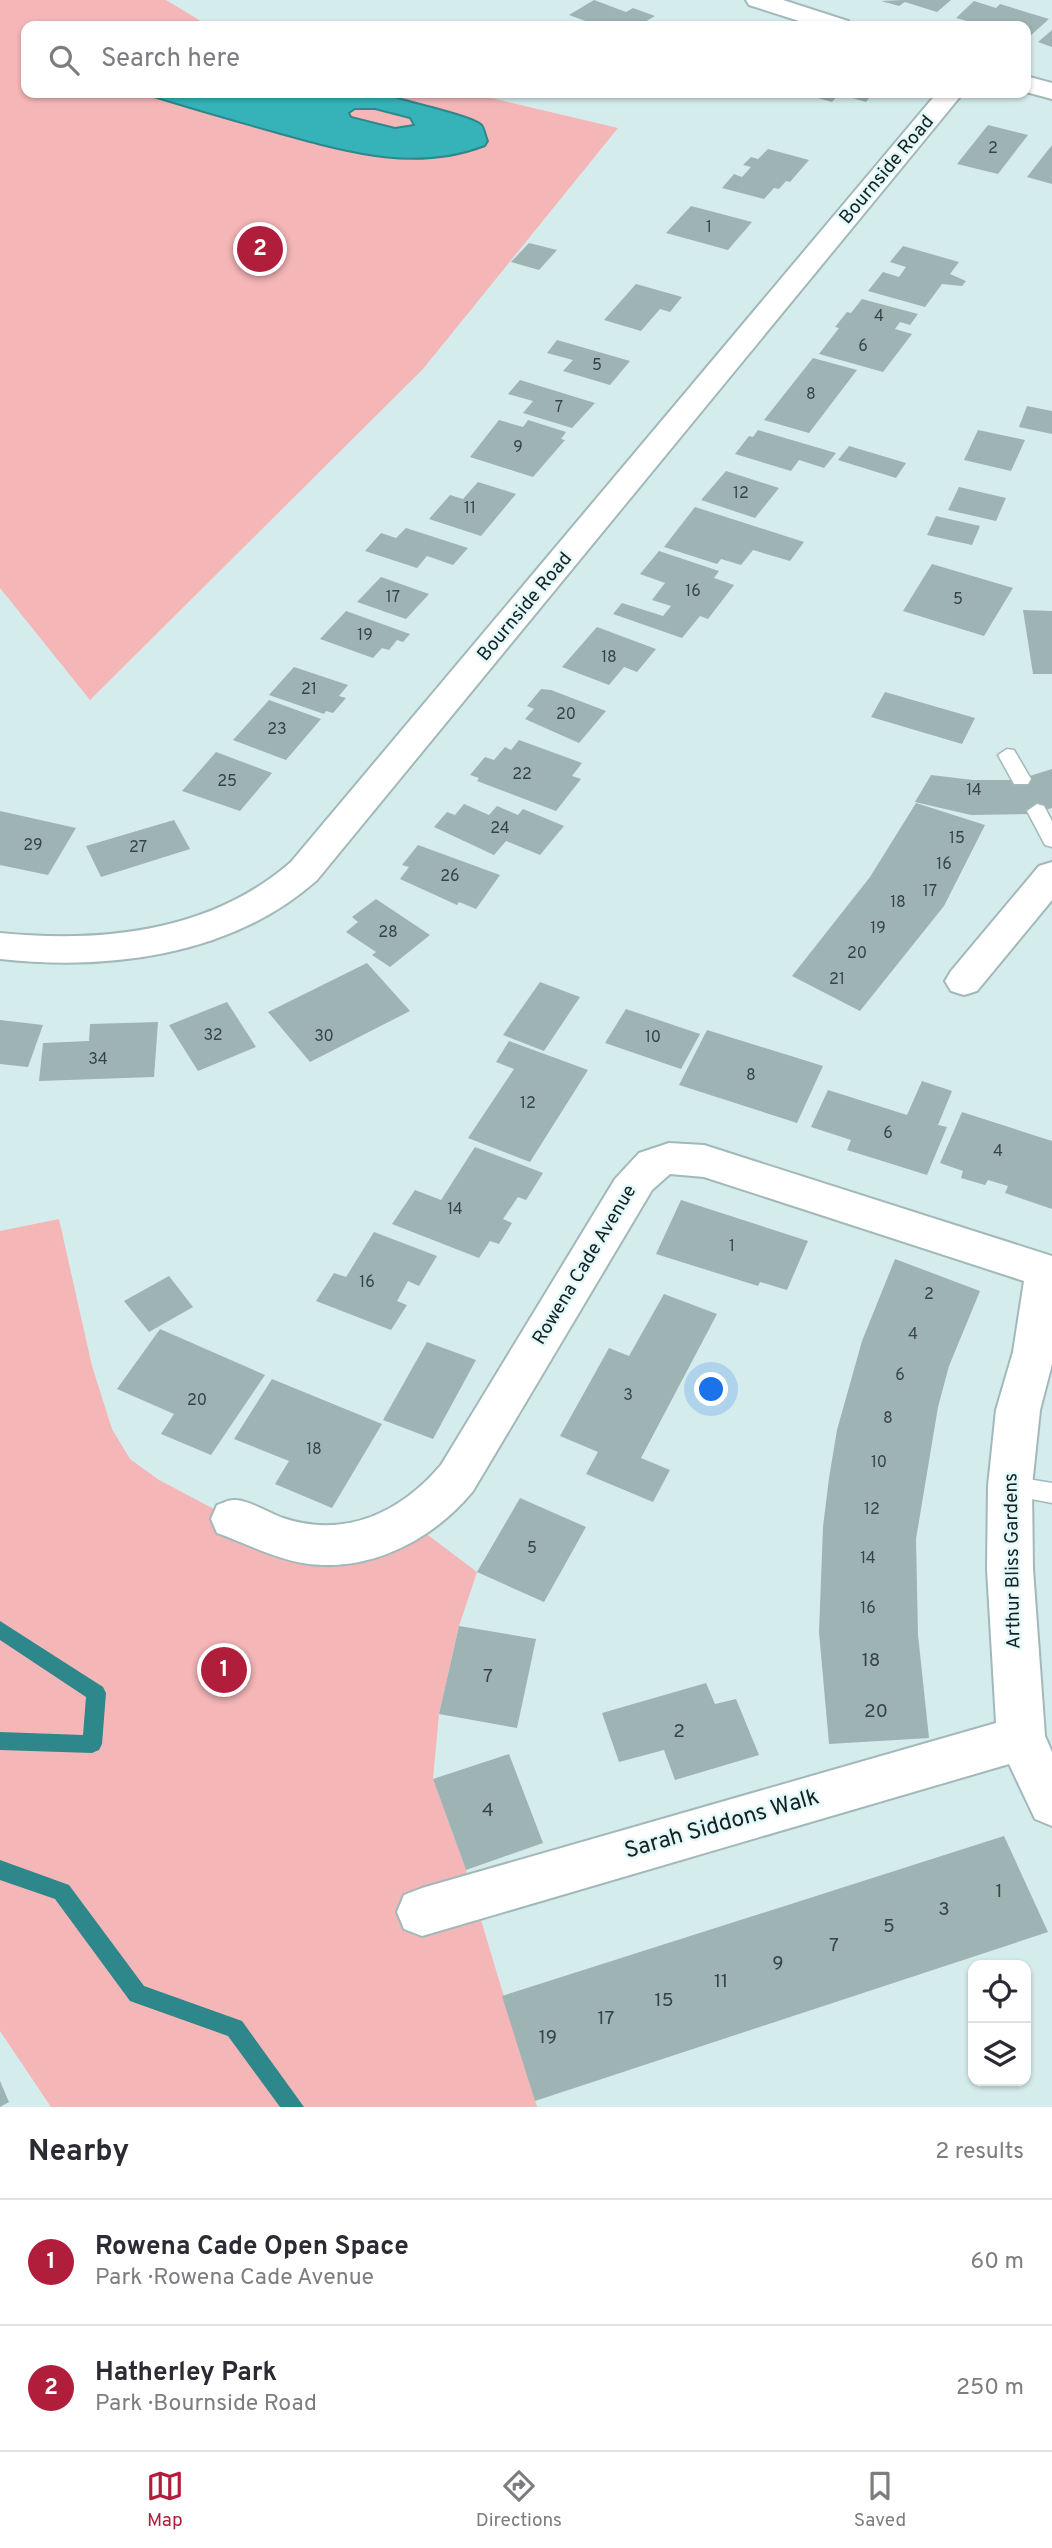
<!DOCTYPE html>
<meta charset="utf-8">
<style>
body{margin:0;font-family:Overpass,sans-serif;background:#f7f7f7;color:#2b2b33}
.controls{position:absolute;right:21px;bottom:21px;display:grid;overflow:hidden;border-radius:14px;box-shadow:0 2px 5px #0004}
.controls button{width:63px;height:63px;display:grid;place-items:center;padding:0;border:0;border-bottom:2px solid #e1e1e2;background:#fff;color:#2b2b33;font:35px sans-serif}
.you{position:absolute;left:712px;top:1390px;width:24px;height:24px;margin:-18px;border:5px solid #fff;border-radius:50%;background:#1a73e8;box-shadow:0 0 0 10px #1a73e833}
.badge{display:grid;place-items:center;width:46px;height:46px;border-radius:50%;background:#b11e3c;color:#fff;font-size:23px;font-weight:700}
.pin{position:absolute;translate:-50% -50%;border:4px solid #fff;box-shadow:0 2px 7px #0006}
.list{margin:0;padding:0;list-style:none}
h2{display:flex;justify-content:space-between;align-items:center;height:91px;margin:0;padding:0 28px;font-size:30px}
h2 small{font-size:23px;font-weight:400;color:#7c7c81}
.list li{display:grid;grid-template-columns:46px 1fr auto;gap:21px;align-items:center;box-sizing:border-box;height:126px;padding:0 28px;border-top:2px solid #e1e1e2}
.list b{display:block;font-size:26px;white-space:nowrap}
.list p{margin:0;font-size:23px;white-space:nowrap;color:#7c7c81}
.list em{font-size:23px;font-style:normal;color:#7c7c81}
.icon{flex:none;width:38px;height:38px;fill:none;stroke:currentColor;stroke-width:2;stroke-linecap:round;stroke-linejoin:round}
.map{position:relative;flex:none;width:1052px;height:2107px;overflow:hidden}
.search{position:absolute;background:#fff;box-shadow:0 2px 5px #0004;left:21px;right:21px;top:21px;height:77px;display:flex;align-items:center;gap:18px;box-sizing:border-box;padding:0 24px;border-radius:14px;color:#7c7c81;font-size:26px}
.sheet{height:343px;background:#fff}
nav{display:flex;justify-content:space-around;align-items:center;box-sizing:border-box;height:98px;border-top:2px solid #e1e1e2;background:#fff;font-size:19px;color:#7c7c81}
nav a{display:grid;justify-items:center;gap:4px}
nav .on{color:#b11e3c}
.map>svg:first-child{display:block}
</style>
<div class="map">
<svg width="1052" height="2107" viewBox="0 0 1052 2107">
<rect width="100%" height="100%" fill="#d5eced"/>
<g fill="#f5b6b8">
<path d="M0 0H166L209 26H26V93H470L618 128 423 369 90 700 0 588Z"/>
<path d="M59 1219 92 1366 112 1429 130 1459 159 1480 233 1519 303 1544 412 1523 477 1572 459 1626 439 1714 433 1779 466 1870 537 2107H51L0 2031V1231Z"/>
</g>
<path fill="#36b3b9" stroke="#2d878b" stroke-width="2" fill-rule="evenodd" d="M161 93H382C402 101 473 115 482 125 485 129 486 137 488 141L485 146C415 173 346 152 277 133 235 121 195 110 154 97ZM355 109H375L410 118 414 125 395 128 351 117 349 113Z"/>
<g fill="none" stroke-linecap="round" stroke-linejoin="round">
<g fill="#2d878b" fill-rule="evenodd">
<path d="M0 1621 103 1687 106 1693 102 1744 99 1750 92 1753 0 1750V1732L83 1735 86 1697 0 1640Z"/>
<path d="M0 1860 69 1885 144 1986 242 2021 304 2107H280L228 2036 130 2001 55 1899 0 1880Z"/>
</g>
</g>
<g fill="#9db3b4">
<path d="M594 0 626 12 633 8 655 16 638 26H599L569 15Z"/>
<path d="M902 0H951L937 12 905 2 899 6 881 1Z"/>
<path d="M974 1 996 8 1000 4 1049 19 1029 37 1026 36V26H985L956 18Z"/>
<path d="M1052 30V47L1038 42Z"/>
<path d="M836 93H873L866 102 839 94 832 102 803 94Z"/>
<path d="M988 125 1028 135 998 174 957 164Z"/>
<path d="M1052 145V184L1027 177Z"/>
<path d="M768 149 809 160 790 182 786 181 779 189 774 188 764 199 722 188 734 174 742 177 751 167 743 165 751 157 758 159Z"/>
<path d="M691 206 752 222 728 250 666 233Z"/>
<path d="M529 243 557 250 539 270 511 262Z"/>
<path d="M903 246 959 262 950 274 966 281 962 286 942 284 925 307 868 291 883 272 899 277 906 267 890 262Z"/>
<path d="M636 284 682 297 670 312 660 309 641 331 604 320Z"/>
<path d="M862 299 918 314 910 325 900 322 895 329 912 334 883 372 819 354 839 328 835 327 847 312 851 313Z"/>
<path d="M557 340 630 361 610 385 563 371 573 360 547 353Z"/>
<path d="M813 358 857 370 809 433 764 420Z"/>
<path d="M520 380 595 403 572 428 523 413 533 401 508 394Z"/>
<path d="M1027 406 1052 411V434L1019 427Z"/>
<path d="M499 420 523 427 528 420 566 432 561 439 565 440 533 477 470 457Z"/>
<path d="M758 430 836 453 824 468 799 460 791 471 735 454 749 436 753 437Z"/>
<path d="M978 430 1025 440 1011 471 964 460Z"/>
<path d="M849 446 906 463 896 478 838 460Z"/>
<path d="M726 471 779 488 755 518 701 500Z"/>
<path d="M478 482 516 494 481 536 429 519 450 495 463 499Z"/>
<path d="M959 487 1006 498 996 521 948 510Z"/>
<path d="M695 507 804 542 790 561 753 550 741 565 721 559 717 564 664 547Z"/>
<path d="M936 516 980 526 972 545 927 535Z"/>
<path d="M406 528 468 548 453 565 427 556 417 568 365 551 381 533 396 538Z"/>
<path d="M659 551 719 571 714 578 734 585 708 619 700 616 682 638 613 614 622 603 663 616 671 606 652 600 665 583 640 574Z"/>
<path d="M932 564 1013 588 984 636 903 611Z"/>
<path d="M381 577 429 594 406 619 357 602Z"/>
<path d="M1023 610 1052 611V674H1033Z"/>
<path d="M346 611 410 634 403 642 397 640 389 650 382 648 373 658 320 639Z"/>
<path d="M597 627 656 649 637 672 624 667 609 685 562 667Z"/>
<path d="M294 667 348 685 339 696 346 698 333 713 326 711 324 714 269 695Z"/>
<path d="M541 689 551 690 606 711 579 743 525 719 534 709 527 706Z"/>
<path d="M885 692 975 718 962 744 871 717Z"/>
<path d="M269 700 321 719 286 760 233 740Z"/>
<path d="M519 740 582 763 572 776 581 779 556 811 477 781 479 778 470 775 485 757 494 760 505 747 511 750Z"/>
<path d="M216 752 272 773 240 811 182 791Z"/>
<path d="M1052 769V808L1031 814 971 815 915 802 931 775 973 780H1017Z"/>
<path d="M916 803 985 825 944 906 860 1011 792 976 870 877Z"/>
<path d="M464 804 489 815 497 806 518 815 523 809 564 826 540 855 506 841 494 855 434 827 447 812 455 815Z"/>
<path d="M0 811 76 828 48 875 0 865Z"/>
<path d="M174 820 190 849 101 877 86 846Z"/>
<path d="M418 845 500 875 476 909 459 902 457 905 400 879 409 867 402 865Z"/>
<path d="M376 899 430 935 390 967 372 955 376 952 346 932 358 922 352 917Z"/>
<path d="M367 963 410 1011 310 1062 268 1012Z"/>
<path d="M540 982 580 997 544 1051 503 1035Z"/>
<path d="M227 1002 256 1047 198 1071 169 1025Z"/>
<path d="M626 1009 700 1034 681 1069 605 1043Z"/>
<path d="M0 1020 43 1025 28 1067 0 1064Z"/>
<path d="M158 1022 154 1077 39 1081 43 1043 89 1041 90 1024Z"/>
<path d="M707 1030 823 1066 797 1123 679 1085Z"/>
<path d="M509 1041 588 1070 530 1162 468 1138 514 1069 496 1062Z"/>
<path d="M922 1081 952 1091 938 1125 947 1127 927 1175 847 1150 851 1140 811 1127 828 1090 907 1115Z"/>
<path d="M962 1112 1052 1141V1209L1005 1193 1008 1186 988 1180 985 1185 961 1178 963 1171 940 1163Z"/>
<path d="M475 1147 543 1173 526 1200 518 1197 503 1219 512 1223 499 1244 490 1241 479 1258 392 1224 415 1190 441 1200Z"/>
<path d="M681 1200 808 1241 787 1290 760 1282 758 1286 656 1254Z"/>
<path d="M374 1232 437 1256 419 1286 408 1281 397 1301 407 1305 391 1330 316 1301 334 1273 346 1277Z"/>
<path d="M895 1259 980 1291 949 1366 938 1407 916 1539 918 1635 929 1738 829 1744 819 1632 823 1527 829 1478 837 1430 862 1341Z"/>
<path d="M169 1276 193 1307 149 1332 124 1301Z"/>
<path d="M664 1294 717 1314 641 1458 670 1470 653 1502 586 1474 598 1452 560 1436 609 1348 629 1356Z"/>
<path d="M160 1329 265 1375 211 1455 161 1434 174 1414 117 1389Z"/>
<path d="M427 1342 476 1360 433 1439 383 1420Z"/>
<path d="M272 1379 382 1424 332 1508 275 1484 289 1461 234 1439Z"/>
<path d="M520 1498 586 1527 544 1602 477 1572Z"/>
<path d="M459 1626 536 1639 517 1728 439 1714Z"/>
<path d="M706 1683 715 1704 736 1699 759 1755 675 1780 664 1750 619 1762 602 1713Z"/>
<path d="M509 1754 543 1843 466 1870 433 1779Z"/>
<path d="M1004 1836 1048 1932 535 2101 502 1996Z"/>
<path d="M0 2081 9 2102 0 2107Z"/>
</g>
<g fill="none" stroke-linecap="round" stroke-linejoin="round">
<g stroke="#a2b8b9" stroke-width="3">
<g id="lane">
<path d="M1007 749 1014 750 1031 779 1028 784H1014L998 755Z"/>
<path d="M1037 804 1044 806 1052 821V847L1045 845 1027 811Z"/>
<path d="M1010 1476 1052 1483V1503L1001 1493 998 1486 1001 1479Z"/>
</g>
</g>
<g stroke="#a2b8b9" stroke-width="4">
<g id="street">
<path d="M746 0H783L848 21 851 26H815L749 5Z"/>
<path d="M1026 76 1052 83V99L1026 92Z"/>
<path d="M937 93H963L317 880C232 956 108 971 0 959V933C102 943 211 932 291 862Z"/>
<path d="M1052 862V900L977 991 964 995 951 991 945 981 951 971 1039 866Z"/>
<path d="M669 1143 704 1145 1052 1256V1364L1040 1410 1032 1486 1033 1569 1045 1736 1052 1752V1826L1035 1819 1009 1764 422 1936 404 1929 397 1912 404 1895 422 1888 996 1723 987 1569 988 1486 996 1410 1013 1352 1024 1281 704 1177 670 1174 652 1190 473 1491C433 1540 368 1574 303 1563 274 1558 245 1543 217 1533L211 1519 217 1505C221 1504 228 1500 233 1500 247 1499 269 1513 283 1518 346 1539 401 1512 441 1465L615 1179 639 1153Z"/>
</g>
</g>
<use href="#lane" fill="#fff" fill-rule="evenodd"/>
<use href="#street" fill="#fff" fill-rule="evenodd"/>
</g>
<g text-anchor="middle" dominant-baseline="central" stroke-width="5" stroke-linejoin="round" paint-order="stroke">
<g font-size="16" fill="#384444">
<text x="993" y="149">2</text>
<text x="709" y="228">1</text>
<text x="879" y="317">4</text>
<text x="863" y="347">6</text>
<text x="597" y="366">5</text>
<text x="811" y="395">8</text>
<text x="559" y="408">7</text>
<text x="518" y="448">9</text>
<text x="741" y="494">12</text>
<text x="470" y="509">11</text>
<text x="693" y="592">16</text>
<text x="393" y="598">17</text>
<text x="958" y="600">5</text>
<text x="365" y="636">19</text>
<text x="609" y="658">18</text>
<text x="309" y="690">21</text>
<text x="566" y="715">20</text>
<text x="277" y="730">23</text>
<text x="522" y="775">22</text>
<text x="227" y="782">25</text>
<text x="974" y="791">14</text>
<text x="500" y="829">24</text>
<text x="957" y="839">15</text>
<text x="33" y="846">29</text>
<text x="138" y="848">27</text>
<text x="944" y="865">16</text>
<text x="450" y="877">26</text>
<text x="930" y="892">17</text>
<text x="898" y="903">18</text>
<text x="878" y="929">19</text>
<text x="388" y="933">28</text>
<text x="857" y="954">20</text>
<text x="837" y="980">21</text>
<text x="213" y="1036">32</text>
<text x="324" y="1037">30</text>
<text x="653" y="1038">10</text>
<text x="98" y="1060">34</text>
<text x="751" y="1076">8</text>
<text x="528" y="1104">12</text>
<text x="888" y="1134">6</text>
<text x="998" y="1152">4</text>
<text x="455" y="1210">14</text>
<text x="732" y="1247">1</text>
<text x="367" y="1283">16</text>
<text x="929" y="1295">2</text>
<text x="913" y="1335">4</text>
<text x="900" y="1376">6</text>
<text x="628" y="1396">3</text>
<text x="197" y="1401">20</text>
<text x="888" y="1419">8</text>
<text x="314" y="1450">18</text>
<text x="879" y="1463">10</text>
<text x="872" y="1510">12</text>
<text x="532" y="1549">5</text>
<text x="868" y="1559">14</text>
<text x="868" y="1609">16</text>
</g>
<g font-size="19" fill="#171f1f" stroke="#e2f9fa">
<text transform="translate(887 170) rotate(-50)">Bournside Road</text>
<text transform="translate(525 607) rotate(-50)">Bournside Road</text>
<text transform="translate(585 1265) rotate(-59)">Rowena Cade Avenue</text>
<text transform="translate(1013 1561) rotate(-91)">Arthur Bliss Gardens</text>
</g>
<g font-size="19" fill="#384444">
<text x="871" y="1661">18</text>
<text x="488" y="1677">7</text>
<text x="876" y="1712">20</text>
<text x="679" y="1732">2</text>
<text x="488" y="1811">4</text>
<text x="999" y="1892">1</text>
<text x="944" y="1910">3</text>
<text x="889" y="1927">5</text>
<text x="834" y="1946">7</text>
<text x="778" y="1964">9</text>
<text x="721" y="1982">11</text>
<text x="664" y="2001">15</text>
<text x="606" y="2019">17</text>
<text x="548" y="2038">19</text>
</g>
<g font-size="23" fill="#171f1f" stroke="#e2f9fa">
<text transform="translate(722 1825) rotate(-16)">Sarah Siddons Walk</text>
</g>
</g>
</svg>
<div class="controls">
<button><svg class="icon" aria-label="locate" viewBox="0 0 24 24"><circle cx="12" cy="12" r="6"/><path d="M12 2v4M12 18v4M2 12h4M18 12h4"/></svg></button>
<button><svg class="icon" aria-label="layers" viewBox="0 0 24 24"><path d="M12 4l9 5-9 5-9-5zM3 14l9 5 9-5"/></svg></button>
</div>
<div class="you"></div>
<div class="pin badge" style="left:224px;top:1670px">1</div>
<div class="pin badge" style="left:260px;top:249px">2</div>
<div class="search"><svg class="icon" aria-label="search" viewBox="0 0 24 24"><circle cx="10" cy="10" r="6"/><path d="M15 15l6 6"/></svg>Search here</div>
</div>
<section class="sheet">
<h2>Nearby<small>2 results</small></h2>
<ul class="list">
<li><span class="badge">1</span><div><b>Rowena Cade Open Space</b><p>Park · Rowena Cade Avenue</p></div><em>60 m</em></li>
<li><span class="badge">2</span><div><b>Hatherley Park</b><p>Park · Bournside Road</p></div><em>250 m</em></li>
</ul>
</section>
<nav>
<a class="on"><svg class="icon" aria-label="map" viewBox="0 0 24 24"><path d="M3 6l6-2 6 2 6-2v14l-6 2-6-2-6 2zM9 4v14M15 6v14"/></svg>Map</a>
<a><svg class="icon" aria-label="directions" viewBox="0 0 24 24"><path d="M12 3l9 9-9 9-9-9zM9 14v-3h6M13 9l2 2-2 2"/></svg>Directions</a>
<a><svg class="icon" aria-label="saved" viewBox="0 0 24 24"><path d="M7 4h10v16l-5-4-5 4z"/></svg>Saved</a>
</nav>
